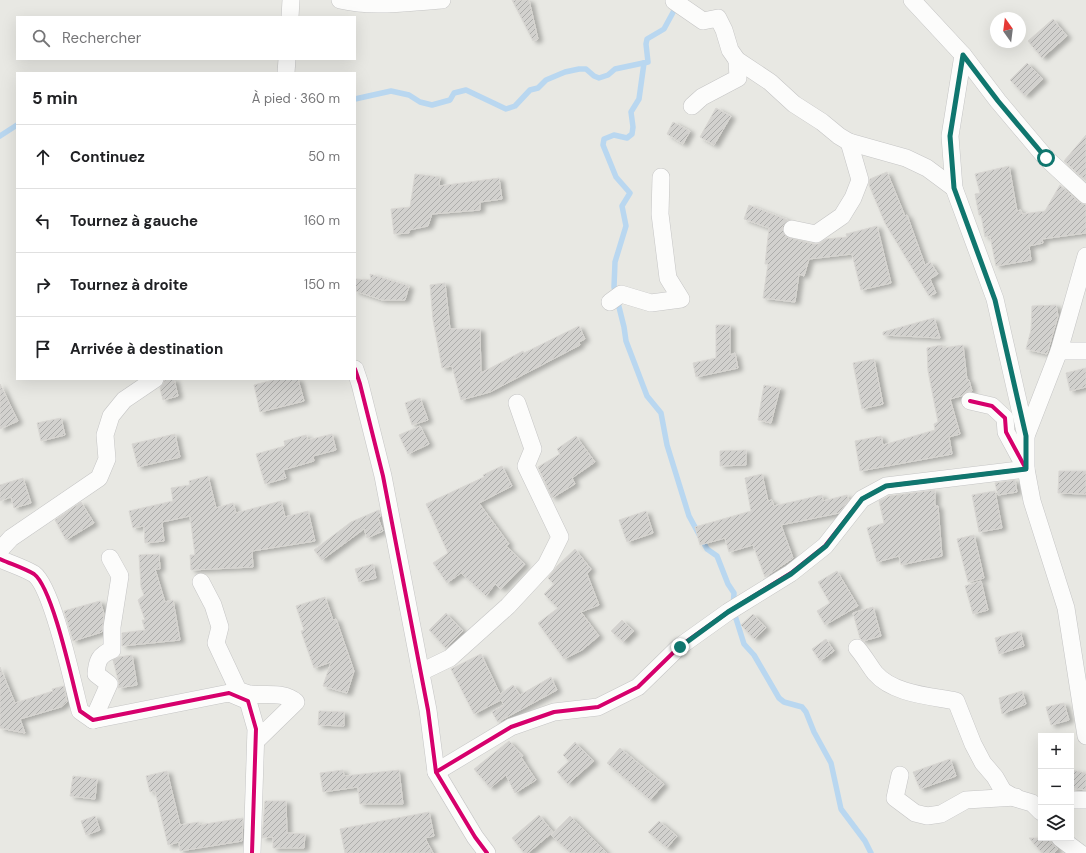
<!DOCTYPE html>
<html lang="fr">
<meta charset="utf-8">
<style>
body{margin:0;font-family:"DM Sans",sans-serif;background:#f2f2f2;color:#202124}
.controls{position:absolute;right:12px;bottom:12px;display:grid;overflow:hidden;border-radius:0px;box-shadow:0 4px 16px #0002}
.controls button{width:36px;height:36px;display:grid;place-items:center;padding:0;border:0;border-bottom:1px solid #e0e0e0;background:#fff;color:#202124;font:20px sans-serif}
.compass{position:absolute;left:990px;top:12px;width:36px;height:36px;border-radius:50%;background:#fff;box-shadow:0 4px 16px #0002;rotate:346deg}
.stop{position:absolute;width:12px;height:12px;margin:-9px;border:3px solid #0f766e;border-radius:50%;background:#fff}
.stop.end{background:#0f766e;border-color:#fff;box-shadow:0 1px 4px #0008}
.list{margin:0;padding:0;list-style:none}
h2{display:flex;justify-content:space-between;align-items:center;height:52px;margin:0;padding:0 16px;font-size:17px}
h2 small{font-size:13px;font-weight:400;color:#757577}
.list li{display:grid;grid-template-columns:26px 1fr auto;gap:12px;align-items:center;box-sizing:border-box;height:64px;padding:0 16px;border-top:1px solid #e0e0e0}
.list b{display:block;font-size:15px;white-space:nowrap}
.list em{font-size:13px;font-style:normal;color:#757577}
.icon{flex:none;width:22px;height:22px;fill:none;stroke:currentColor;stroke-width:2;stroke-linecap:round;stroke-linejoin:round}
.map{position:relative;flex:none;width:1086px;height:853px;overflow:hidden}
.search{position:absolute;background:#fff;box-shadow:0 4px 16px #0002;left:16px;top:16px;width:340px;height:44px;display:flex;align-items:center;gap:10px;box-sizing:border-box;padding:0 14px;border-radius:0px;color:#757577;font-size:15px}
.panel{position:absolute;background:#fff;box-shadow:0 4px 16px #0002;left:16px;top:72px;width:340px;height:308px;border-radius:0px}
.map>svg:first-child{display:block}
</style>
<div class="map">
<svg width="1086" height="853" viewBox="0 0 1086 853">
<defs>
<pattern id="building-hatch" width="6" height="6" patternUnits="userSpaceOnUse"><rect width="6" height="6" fill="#d2d1ce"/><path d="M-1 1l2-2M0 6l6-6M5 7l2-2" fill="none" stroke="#adadab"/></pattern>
<filter id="shadow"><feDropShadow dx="4.5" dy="2.5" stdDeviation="2" flood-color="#0004"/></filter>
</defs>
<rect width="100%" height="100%" fill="#e8e8e3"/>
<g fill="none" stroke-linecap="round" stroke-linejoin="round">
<g stroke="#b9d7f0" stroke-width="5.5">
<path d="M644 63 639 99 631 112 633 127 632 134 627 138 614 135 604 139 603 145 616 177 630 193 622 206 626 226 615 262 614 287 624 327 626 341 647 396 661 413 667 445 689 516 707 549 717 556 728 584 734 593 733 609 744 644 754 655 779 698 784 702 802 707 806 712 814 732 831 763 841 809 865 841 871 853"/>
<path d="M355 99 391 91 409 95 420 102 432 105 450 100 454 93 466 90 506 109 515 106 530 90 538 88 546 80 565 72 579 69H586L594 76 599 78 608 75 615 69 648 62 646 44 647 39 664 29 677 5"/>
<path d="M0 136 17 125"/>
</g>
</g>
<g fill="url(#building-hatch)" stroke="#d8d6d2" filter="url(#shadow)">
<path d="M512 0H529L538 39 533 41Z"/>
<path d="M1053 19 1067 36 1042 58 1028 41Z"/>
<path d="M1027 63 1043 79 1025 96 1010 80Z"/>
<path d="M716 108 731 116 714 145 700 137Z"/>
<path d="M673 122 690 131 683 144 667 134Z"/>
<path d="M1086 135V181L1064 161Z"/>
<path d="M1009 166 1017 211 1021 210 1022 214 1045 211 1060 185 1079 202 1086 205V233L1042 239 1043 243 1029 246 1031 260 996 266 990 236 985 237 981 215H979L975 194 980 193 975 174Z"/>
<path d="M887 172 905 216 907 215 925 265 930 262 938 274 930 279 936 293 929 296 885 223 869 185 870 179Z"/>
<path d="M415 174 440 177 439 186 499 178 502 199 480 202V210L432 214 428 226 409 230V233L394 234 391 209 410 207Z"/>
<path d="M749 205 788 220 782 227 786 237 814 244H818L826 239 847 237 846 234 877 226 891 283 861 290 852 254 809 259 804 276 799 274 795 302 763 298 768 264H765L769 228 744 219Z"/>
<path d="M370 274 409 286 405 300H382L355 291 356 279 371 280Z"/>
<path d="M445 283 450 329H480L481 373 523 351 524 353 579 326 585 339 579 342 580 345 490 392 461 400 452 366 442 368 433 320 430 285Z"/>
<path d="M1056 305 1058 316 1047 354 1026 349 1031 330 1032 306Z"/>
<path d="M934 318 940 338 883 335V332Z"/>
<path d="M716 325H730V355L735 353 738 368 696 377 693 363 716 358Z"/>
<path d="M942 345 943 348 963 345 967 380H969L972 391 967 392 961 396 950 399 960 434 949 437 952 454 860 471 855 441 881 436 883 445 935 430 934 424 938 422 928 371 927 348Z"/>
<path d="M874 359 883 404 862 409 853 363Z"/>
<path d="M1086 368V387L1070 391 1066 373Z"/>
<path d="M174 379 178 396 163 400 160 388 165 380Z"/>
<path d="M277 379H298L304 401 260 412 254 385Z"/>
<path d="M0 384 18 421 0 429Z"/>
<path d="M764 385 780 388 771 423 758 420Z"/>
<path d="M420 398 428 420 412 425 405 403Z"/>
<path d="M61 418 65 435 41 441 37 423Z"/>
<path d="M420 426 429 444 408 454 399 435Z"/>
<path d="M175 434 180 457 138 467 132 444Z"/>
<path d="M332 434 336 450 313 456 314 461 283 470 286 478 265 484 256 454 285 446 284 441 306 435 308 440Z"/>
<path d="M576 436 595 462 572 478 575 484 552 498 538 467 560 454 557 449Z"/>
<path d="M746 450V465L720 466V451Z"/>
<path d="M502 466 512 486 479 503 509 544 506 546 525 564 501 589 495 584 486 596 461 573 447 583 433 563 448 553 426 504 484 477 483 475Z"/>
<path d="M1059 471H1086V494L1058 493Z"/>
<path d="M762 474 768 501 772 500 774 506 822 495 823 501 847 495 849 500 839 513 781 525 793 558 765 577 753 545 729 552 725 538 700 545 695 527 751 511 745 478Z"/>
<path d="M208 476 216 508 233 503 236 513 281 501 285 517 308 511 315 541 252 551 253 567 191 570 190 555H195L190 516 162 522 164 541 145 543 144 526 133 528 129 511 173 501 171 488 190 485 189 481Z"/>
<path d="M23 478 31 503 14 508 11 497 0 501V485Z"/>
<path d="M1015 480 1017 492 998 495 995 483Z"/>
<path d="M935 490V506H938L942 556 901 565 899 556 877 562 867 528 884 523 879 501 889 496Z"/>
<path d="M995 491 1002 528 979 532 972 495Z"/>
<path d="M81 502 94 523 66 540 55 520Z"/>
<path d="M379 510 381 516 378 518 383 531 367 538 364 529 322 560 314 550 351 522Z"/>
<path d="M646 511 653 533 627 542 619 520Z"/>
<path d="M974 535 984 578 968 582 957 539Z"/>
<path d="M575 549 591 569 587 574 599 605 581 612 599 636 582 650 564 659 538 623 558 608 544 594 554 584 548 578 557 566Z"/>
<path d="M159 554 160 569H155L165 602 173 600 180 640 122 646V633L145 630 142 620H145L138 600 144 595 141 587 139 555Z"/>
<path d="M373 564 376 578 359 582 355 569Z"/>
<path d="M837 571 858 606 825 625 817 611 830 603 818 582Z"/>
<path d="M981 581 988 610 973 614 965 586Z"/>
<path d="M325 597 333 620 336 619 354 671 347 693 323 686 331 662 314 668 301 631 304 630 296 606Z"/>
<path d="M100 601 104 614 102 632 73 641 64 611Z"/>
<path d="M873 607 881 636 863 641 860 638 853 613Z"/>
<path d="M446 613 463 631 446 648 429 630Z"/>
<path d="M753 614 766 628 754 639 741 625Z"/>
<path d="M622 620 634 631 623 642 611 631Z"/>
<path d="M1020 631 1024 646 999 654 995 638Z"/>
<path d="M826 639 834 651 820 661 812 649Z"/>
<path d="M481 654 500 694 513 685 520 695 551 677 557 690 498 722 492 712 504 705 501 700 474 714 451 669Z"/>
<path d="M132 655 137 685 118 688 119 683 113 660 119 657Z"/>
<path d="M0 667 15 703 53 691 52 689 64 686 67 702 61 707 20 719 25 733 0 728Z"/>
<path d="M1022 691 1026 704 1002 714 999 698Z"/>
<path d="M1064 703 1069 720 1051 725 1046 707Z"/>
<path d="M319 711 344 712V726L318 725Z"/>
<path d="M509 741 523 756 521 757 536 780 515 793 506 775 490 788 474 769Z"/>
<path d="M575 742 594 761 568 784 557 772 569 761 563 755Z"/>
<path d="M620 748 664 784 650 800 607 763Z"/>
<path d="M950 759 956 776 920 789 913 772Z"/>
<path d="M343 770 344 776 399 770 403 804H360L358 787 323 792 320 773Z"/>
<path d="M1071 770 1086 773V790L1071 788Z"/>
<path d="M167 771 180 825 199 822V825L243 818 242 841 180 851 179 842 168 845 155 791 150 792 146 776Z"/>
<path d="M73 776 97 779 95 799 70 796Z"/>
<path d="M265 801H286L287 833 305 834 304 848H273V837L262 838Z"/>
<path d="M429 812 434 836 425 838 433 853H345L340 829Z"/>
<path d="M539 815 553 832 528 853H524L512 838Z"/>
<path d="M95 816 100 830 86 835 81 821Z"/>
<path d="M570 816 607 853H570L551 835Z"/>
<path d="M659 821 677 836 667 848 648 832Z"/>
<path d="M1029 838H1050L1051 842 1058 849 1054 853H1042Z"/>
</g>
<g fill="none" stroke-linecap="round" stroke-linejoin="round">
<g stroke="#c5c5c5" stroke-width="18">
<g id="street">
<path d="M340 0C374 8 408 2 442 0"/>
<path d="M912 0 963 55 998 101 1046 158 1086 195"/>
<path d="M674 1 703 21 718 18 724 30 730 50 737 60 770 82 794 104 822 122 839 136 849 142 906 158 927 168 954 188"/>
<path d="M290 17 291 0"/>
<path d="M963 55 950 136 954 188 995 299 1026 436"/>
<path d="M286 73 287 59"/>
<path d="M692 106 702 97 738 78 737 60"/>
<path d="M792 229 816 234 842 216 853 198 860 180 849 142"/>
<path d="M1086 256 1059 351 1026 436V469L1032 501 1066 608 1086 736"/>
<path d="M610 302 621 294 651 303 681 299 668 278 660 214 661 177"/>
<path d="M1059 351H1086"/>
<path d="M355 369 360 384 383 476 428 710 436 772 475 837 487 853"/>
<path d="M0 550 11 538 99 478 107 459 105 435 111 416 124 400 155 379"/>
<path d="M0 559C11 564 24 568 34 574 53 588 73 685 80 711L93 720 229 693 248 701 256 729 252 853"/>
<path d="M201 582 213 605 220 627 216 643 238 690C241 691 246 693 250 694 265 696 284 691 296 702L256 741"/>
<path d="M857 648C864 656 869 665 875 673 893 694 930 696 956 701L973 744 983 763 995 777 1003 791 1015 798 1032 803 1041 812"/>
<path d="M421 672 450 658 508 606 546 565 560 537 526 466 533 449 517 403"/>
<path d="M93 720 109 684 96 674C97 661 99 655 112 650V627L120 576 110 558"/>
<path d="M436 772 511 727 554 712 598 707 638 687 679 647 728 612 791 573 825 546 862 499 886 486 1026 469 1006 432 1005 418 992 406 970 401"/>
<path d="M900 775 895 798 915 813 927 816 941 814 966 800 1016 797"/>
<path d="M1071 800H1086"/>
<path d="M1060 838 1080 853"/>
</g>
</g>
<use href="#street" stroke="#fcfcfb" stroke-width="17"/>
<g stroke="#fff" stroke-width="6">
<g id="cycleway">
<path d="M355 369 360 384 383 476 428 710 436 772 475 837 487 853"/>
<path d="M0 559C11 564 24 568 34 574 53 588 73 685 80 711L93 720 229 693 248 701 256 729 252 853"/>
<path d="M436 772 511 727 554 712 598 707 638 687 679 647 728 612 791 573 825 546 862 499 886 486 1026 469 1006 432 1005 418 992 406 970 401"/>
</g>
</g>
<use href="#cycleway" stroke="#d6006c" stroke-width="4"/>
</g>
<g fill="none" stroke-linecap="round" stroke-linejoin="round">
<path stroke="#0f766e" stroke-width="5" d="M680 647 728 612 791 574 826 546 862 499 886 486 1026 469V436L995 300 954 188 950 136 963 55 998 101 1046 158"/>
</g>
</svg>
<div class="controls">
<button>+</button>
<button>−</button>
<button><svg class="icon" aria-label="layers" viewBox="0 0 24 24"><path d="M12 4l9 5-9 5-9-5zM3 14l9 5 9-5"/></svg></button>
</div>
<svg class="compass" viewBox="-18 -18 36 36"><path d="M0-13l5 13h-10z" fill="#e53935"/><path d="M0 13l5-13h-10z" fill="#757577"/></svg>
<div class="stop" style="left:1046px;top:158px"></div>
<div class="stop end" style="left:680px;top:647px"></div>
<div class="search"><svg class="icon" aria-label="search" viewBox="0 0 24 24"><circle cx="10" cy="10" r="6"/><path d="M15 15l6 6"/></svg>Rechercher</div>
<section class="panel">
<h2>5 min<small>À pied · 360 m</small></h2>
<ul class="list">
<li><svg class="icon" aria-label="ahead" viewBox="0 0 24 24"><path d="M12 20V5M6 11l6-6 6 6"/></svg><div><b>Continuez</b></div><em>50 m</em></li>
<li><svg class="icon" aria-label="left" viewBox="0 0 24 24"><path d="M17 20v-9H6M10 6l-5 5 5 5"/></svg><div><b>Tournez à gauche</b></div><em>160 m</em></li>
<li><svg class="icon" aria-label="right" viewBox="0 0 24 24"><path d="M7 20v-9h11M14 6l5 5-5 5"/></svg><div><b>Tournez à droite</b></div><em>150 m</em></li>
<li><svg class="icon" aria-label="arrive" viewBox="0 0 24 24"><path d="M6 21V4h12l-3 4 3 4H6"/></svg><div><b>Arrivée à destination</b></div></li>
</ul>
</section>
</div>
